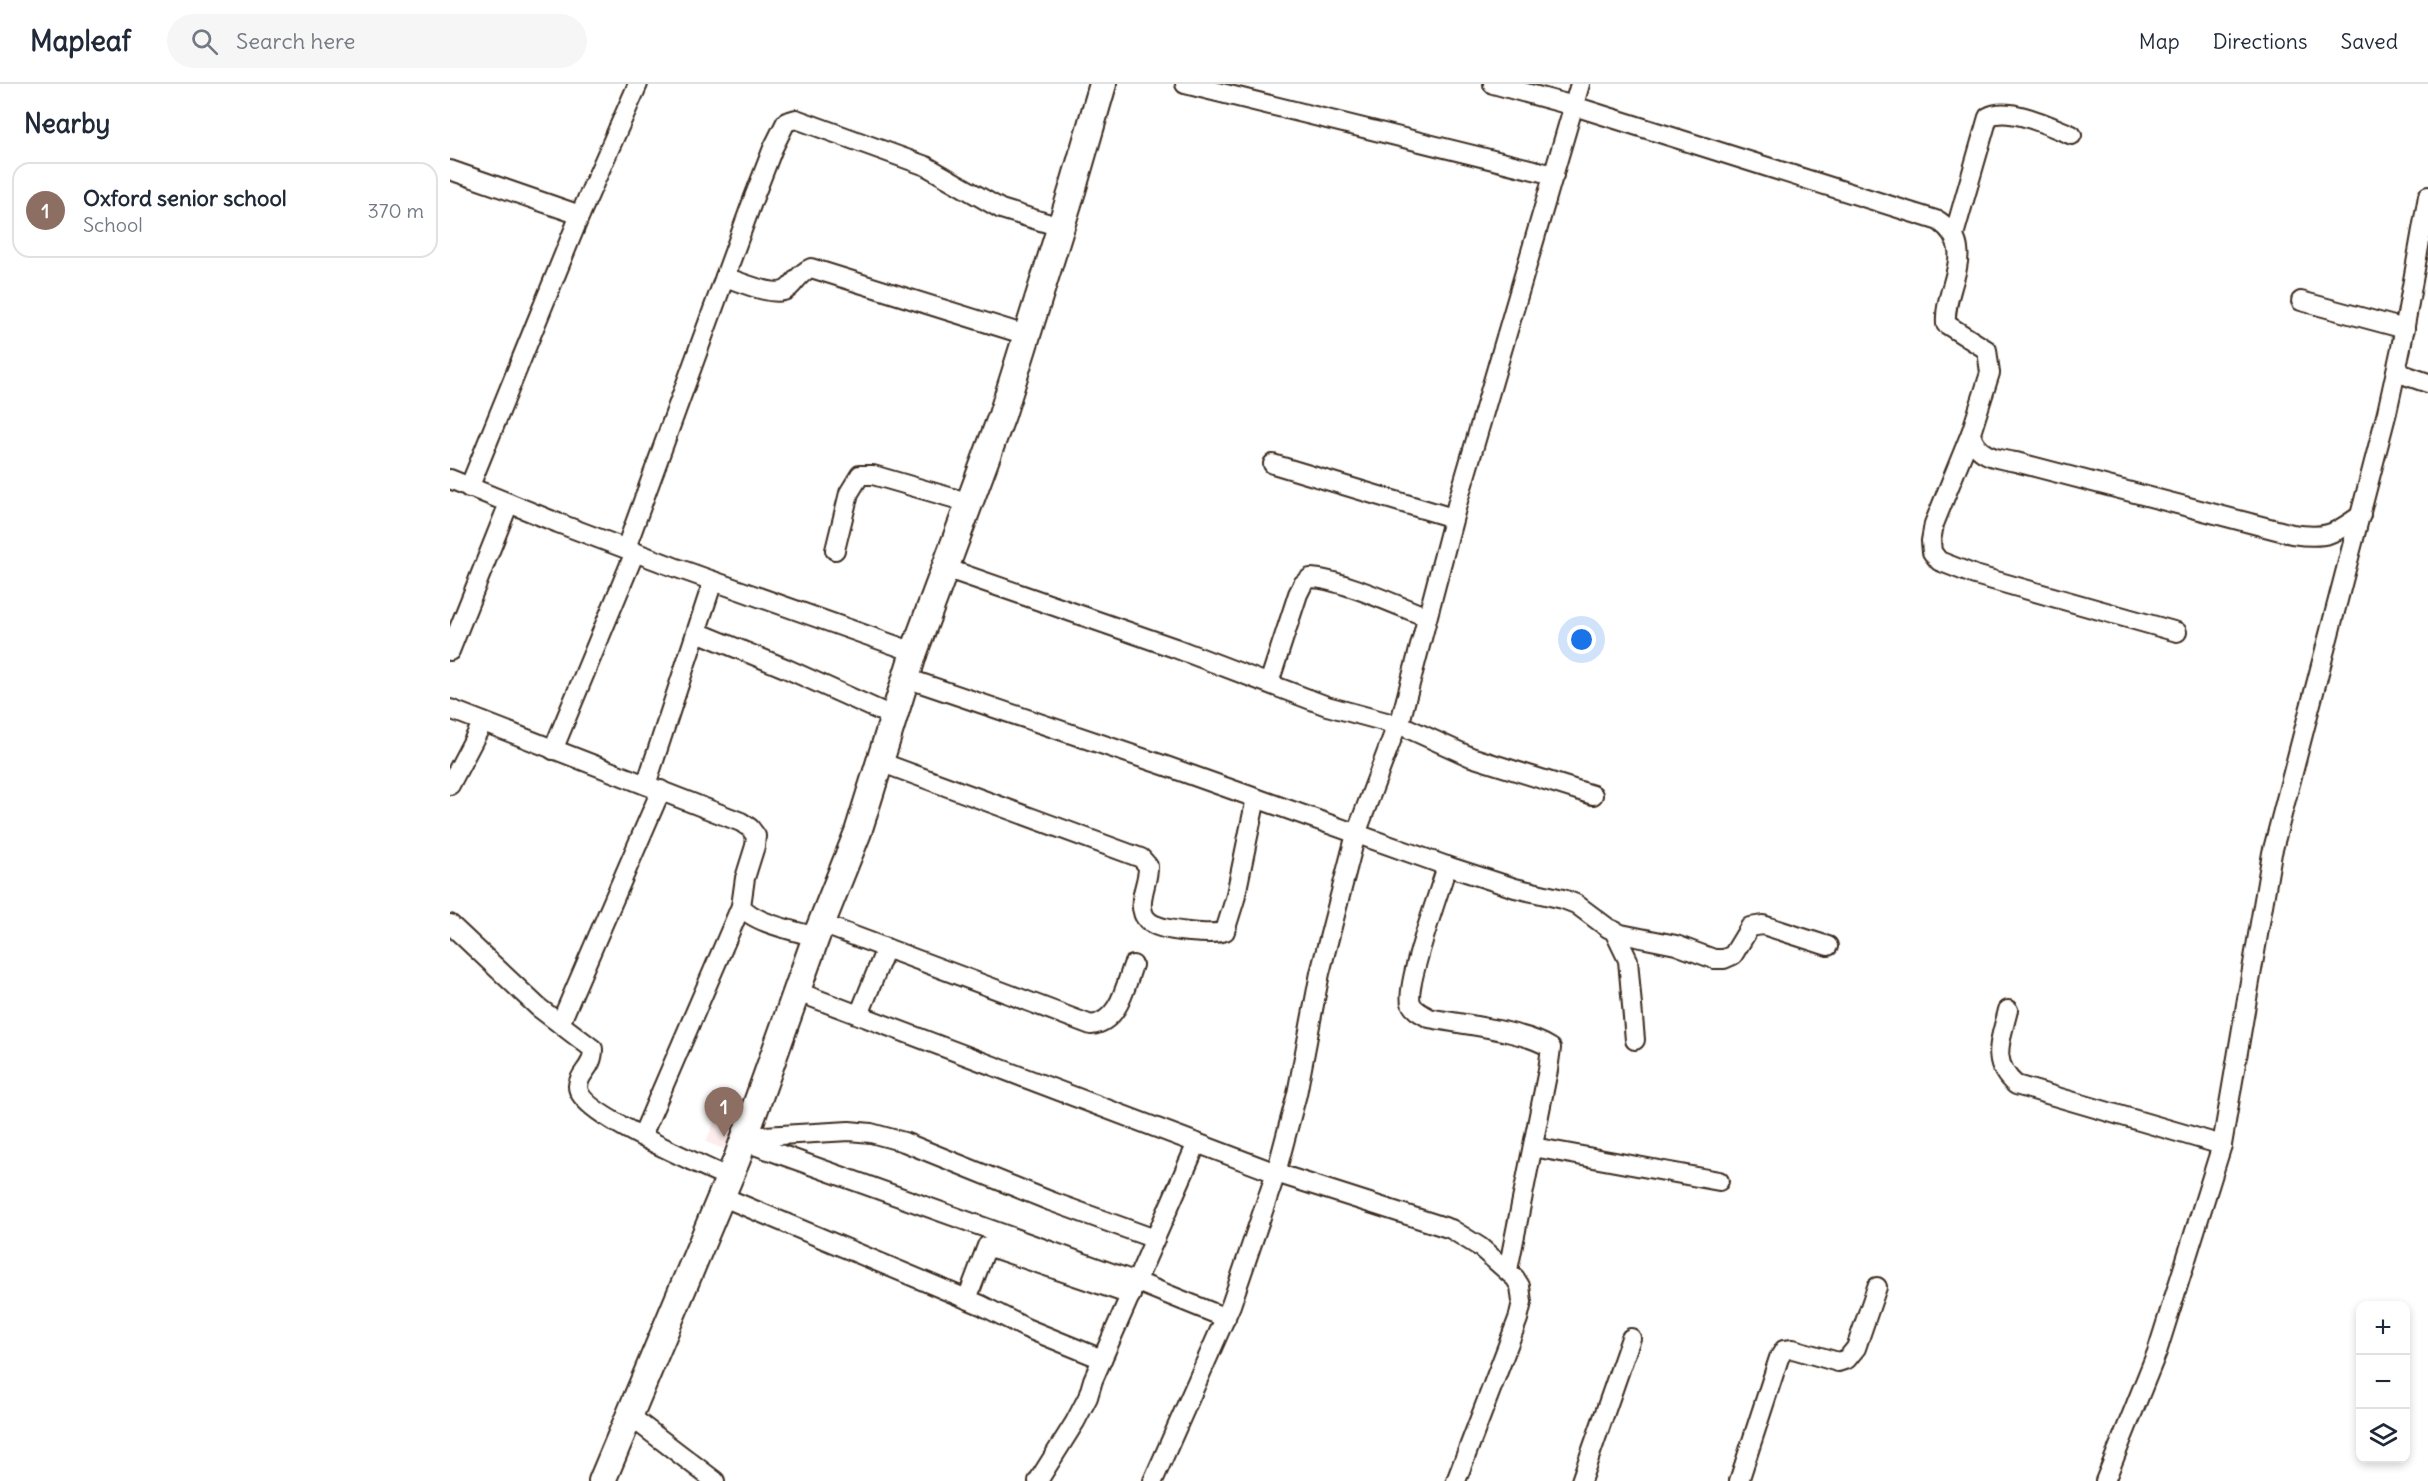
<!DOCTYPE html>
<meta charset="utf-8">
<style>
body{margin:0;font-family:Delius,sans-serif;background:#f6f6f7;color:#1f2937}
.controls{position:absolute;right:18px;bottom:18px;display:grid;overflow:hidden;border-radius:12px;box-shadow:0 3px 9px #0003}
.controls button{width:54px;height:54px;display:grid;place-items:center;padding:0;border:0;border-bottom:2px solid #e0e1e3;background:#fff;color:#1f2937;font:30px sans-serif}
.you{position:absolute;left:1132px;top:556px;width:21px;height:21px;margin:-15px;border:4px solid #fff;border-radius:50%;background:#1a73e8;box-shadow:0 0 0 9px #1a73e833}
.badge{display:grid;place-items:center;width:39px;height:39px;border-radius:50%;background:#1a73e8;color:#fff;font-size:20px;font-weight:700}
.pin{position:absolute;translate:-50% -50px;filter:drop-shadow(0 2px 3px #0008)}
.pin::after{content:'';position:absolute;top:32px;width:21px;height:18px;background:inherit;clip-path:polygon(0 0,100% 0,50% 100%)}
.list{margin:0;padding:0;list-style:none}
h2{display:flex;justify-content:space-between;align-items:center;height:78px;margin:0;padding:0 24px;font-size:26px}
h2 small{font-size:20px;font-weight:400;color:#747a83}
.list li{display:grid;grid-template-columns:39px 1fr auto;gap:18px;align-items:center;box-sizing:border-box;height:96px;margin:0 12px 12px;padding:0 12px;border:2px solid #e0e1e3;border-radius:18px}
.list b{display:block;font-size:22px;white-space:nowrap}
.list p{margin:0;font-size:20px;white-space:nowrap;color:#747a83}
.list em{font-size:20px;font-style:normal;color:#747a83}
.icon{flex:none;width:33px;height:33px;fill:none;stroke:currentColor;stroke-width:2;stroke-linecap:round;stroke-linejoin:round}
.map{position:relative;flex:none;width:1978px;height:1397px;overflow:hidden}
header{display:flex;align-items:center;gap:36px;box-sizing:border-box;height:84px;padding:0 30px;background:#fff;border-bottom:2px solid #e0e1e3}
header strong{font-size:28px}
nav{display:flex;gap:33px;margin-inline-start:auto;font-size:21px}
.search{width:420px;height:54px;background:#f6f6f7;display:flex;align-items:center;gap:15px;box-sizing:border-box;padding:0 21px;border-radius:33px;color:#747a83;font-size:22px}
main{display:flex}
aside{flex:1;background:#fff}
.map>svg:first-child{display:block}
</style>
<header>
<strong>Mapleaf</strong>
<div class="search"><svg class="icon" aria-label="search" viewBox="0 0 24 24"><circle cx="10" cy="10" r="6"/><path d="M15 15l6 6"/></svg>Search here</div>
<nav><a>Map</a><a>Directions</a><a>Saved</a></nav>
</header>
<main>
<aside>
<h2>Nearby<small></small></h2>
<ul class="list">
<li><span class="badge" style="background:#8d6e63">1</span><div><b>Oxford senior school</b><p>School</p></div><em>370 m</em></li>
</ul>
</aside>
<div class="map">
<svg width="1978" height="1397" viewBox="0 0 1978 1397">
<rect width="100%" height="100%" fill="#fff"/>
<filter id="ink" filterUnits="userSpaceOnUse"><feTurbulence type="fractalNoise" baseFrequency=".0167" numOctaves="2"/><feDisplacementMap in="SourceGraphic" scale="12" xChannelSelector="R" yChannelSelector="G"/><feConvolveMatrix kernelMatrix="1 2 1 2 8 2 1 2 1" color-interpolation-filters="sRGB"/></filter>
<g filter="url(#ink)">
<path fill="#fdeeed" d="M265 1036 292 1047 284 1064 276 1060 273 1065 256 1058Z"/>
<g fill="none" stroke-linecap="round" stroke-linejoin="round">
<g stroke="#3b2a1e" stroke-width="22">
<g id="street">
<path d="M735 0 1104 91"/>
<path d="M1043 0 1124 22 1489 137C1530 166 1493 202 1496 240L1537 266 1540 289 1521 349C1525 372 1547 375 1566 378L1842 450C1876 455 1883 451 1911 431"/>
<path d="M0 86 130 131"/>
<path d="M1504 151 1538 33C1558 21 1602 43 1622 51"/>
<path d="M275 193C288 197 323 213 336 206 345 201 347 190 361 184L576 251"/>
<path d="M1851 217 1955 245"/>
<path d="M1946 288 1978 299"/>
<path d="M1521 349 1484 440 1481 457 1482 468 1489 477 1525 491 1727 548"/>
<path d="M823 380 1003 434"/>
<path d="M0 395 108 439 224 483 464 568"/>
<path d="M19 404 130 131 188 0"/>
<path d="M176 464 304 113 323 64 336 38 346 35 476 82 551 125 610 143"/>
<path d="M385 466 399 409 410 391H423L520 419"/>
<path d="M495 484 725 564 877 622 955 643 1021 673 1143 711"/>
<path d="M247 548 335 584 444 633"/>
<path d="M0 567 59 419"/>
<path d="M456 594 716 682 997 782 1065 804 1113 815 1126 820 1158 844 1171 850 1226 861 1264 875H1274L1283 871 1300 843 1313 841 1378 862"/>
<path d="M819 599 848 510 853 500 860 494C888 494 948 522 977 533"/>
<path d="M0 625 291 738 300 744 306 752 305 762 295 794 291 822C303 839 346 847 366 853"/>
<path d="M949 642 1008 417 1130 0"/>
<path d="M103 666 185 468"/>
<path d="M430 678 691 774 698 782C699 797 688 814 693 828 694 834 700 839 705 841 718 847 763 852 775 847L785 815 806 714"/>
<path d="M0 701 33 638"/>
<path d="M196 701 263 497"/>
<path d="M997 782C990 806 955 901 961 919 964 927 973 930 979 934 1010 940 1076 947 1101 964L1098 986 1058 1186"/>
<path d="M0 840 88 923 143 965C143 985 129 988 128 1002 127 1030 253 1081 279 1094"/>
<path d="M372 840 641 941C669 938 675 903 683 881"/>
<path d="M1164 847 1178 876 1185 956"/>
<path d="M348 908 826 1089 1001 1145 1030 1163 1065 1194 1070 1202 1072 1218 1068 1235 1006 1397"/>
<path d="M1558 926C1551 956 1539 978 1566 1001L1772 1061"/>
<path d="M409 931 436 864"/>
<path d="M110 940 211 706"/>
<path d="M192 1052 291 822"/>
<path d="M295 1053 399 1047 421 1049 454 1058 600 1117 705 1155"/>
<path d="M293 1057 687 1198 776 1234"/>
<path d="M1083 1063 1269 1097"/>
<path d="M271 1112 531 1221 576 1244 652 1275"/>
<path d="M517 1215 537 1162 681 1211"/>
<path d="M180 1332 265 1397"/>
<path d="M588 1397 625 1338 638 1313 643 1296 747 1059"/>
<path d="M703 1397 781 1221 826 1089 847 1010 870 889 906 750 944 649 942 640"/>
<path d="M1131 1397 1181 1254"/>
<path d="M1289 1397 1329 1274 1334 1266 1343 1265 1388 1278 1397 1275 1406 1264 1427 1203"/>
<path d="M1655 1397 1707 1268 1772 1061 1822 769 1937 328 1951 264 1978 112"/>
</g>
</g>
<g stroke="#3b2a1e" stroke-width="30">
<path id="secondary" d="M152 1397 287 1075 366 853 408 748 464 568 552 331 622 107 653 0"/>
</g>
<use href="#street" stroke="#fff" stroke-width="18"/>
<use href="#secondary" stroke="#fff" stroke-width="26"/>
</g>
</g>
</svg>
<div class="controls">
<button>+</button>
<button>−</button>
<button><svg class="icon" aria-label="layers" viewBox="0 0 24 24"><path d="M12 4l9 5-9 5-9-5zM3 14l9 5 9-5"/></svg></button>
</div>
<div class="you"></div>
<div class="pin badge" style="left:274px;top:1053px;background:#8d6e63">1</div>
</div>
</main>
